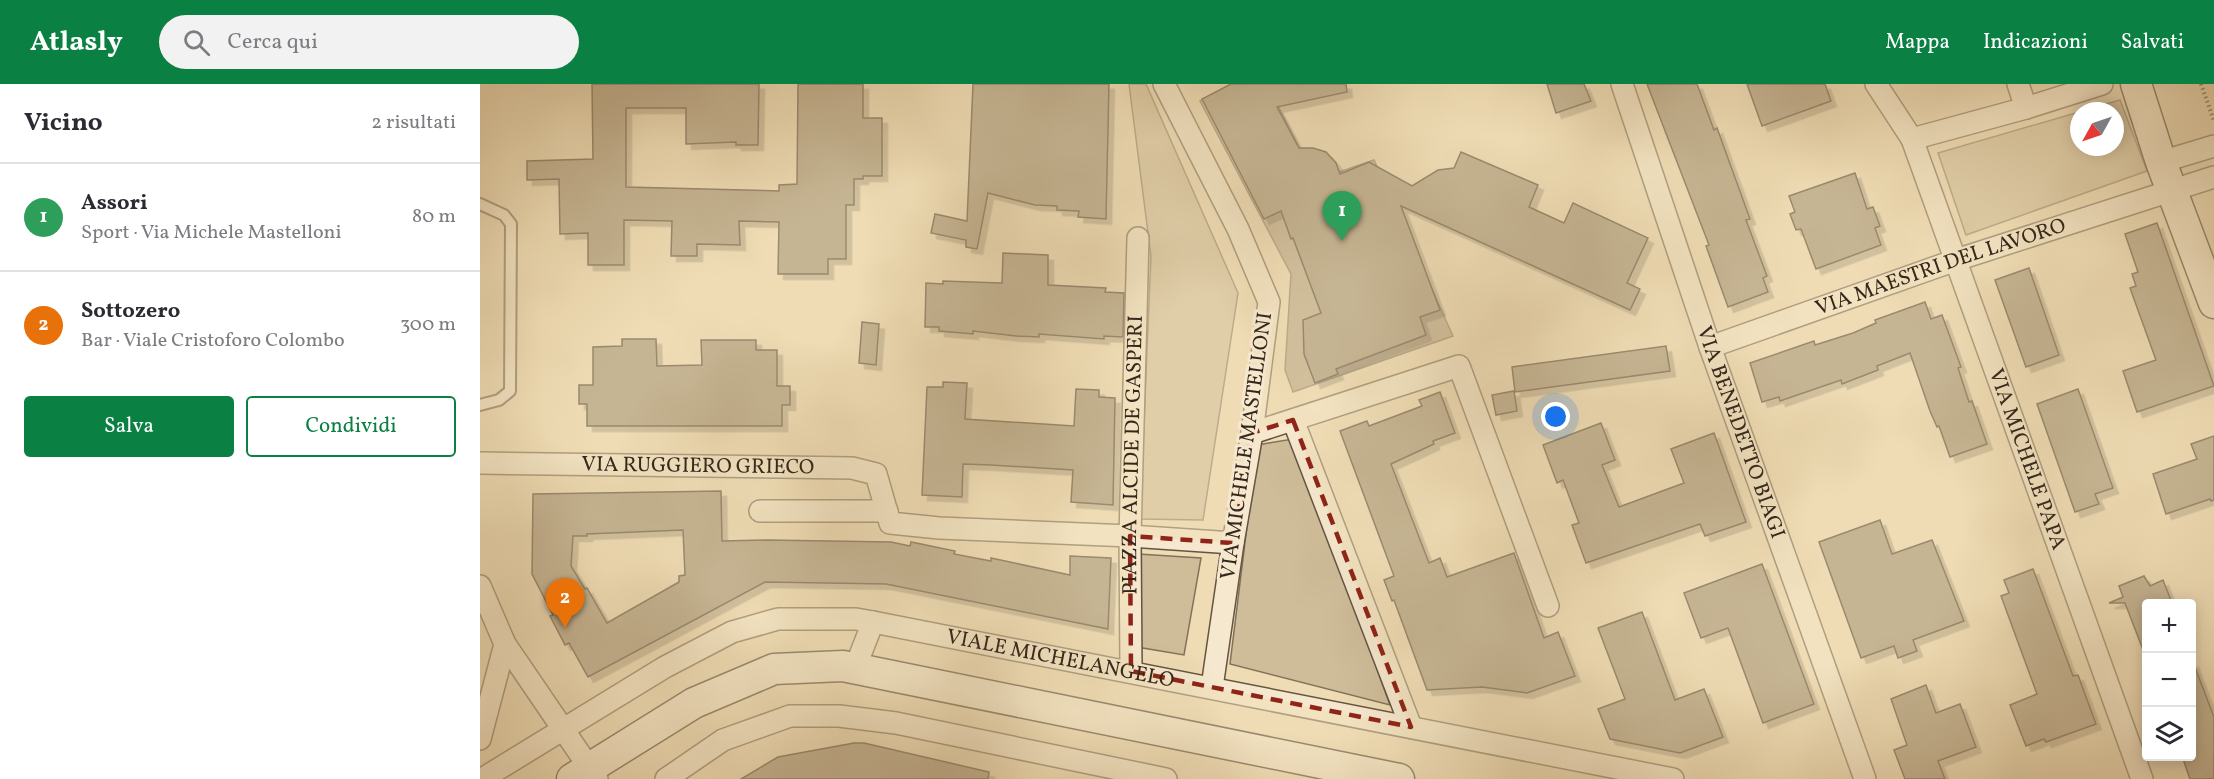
<!DOCTYPE html>
<html lang="it">
<meta charset="utf-8">
<style>
body{margin:0;font-family:Vollkorn,serif;background:#f2f2f3;color:#2b2b33}
.controls{position:absolute;right:18px;bottom:18px;display:grid;overflow:hidden;border-radius:6px;box-shadow:0 3px 15px #0003}
.controls button{width:54px;height:54px;display:grid;place-items:center;padding:0;border:0;border-bottom:2px solid #e1e1e2;background:#fff;color:#2b2b33;font:30px sans-serif}
.compass{position:absolute;left:1590px;top:18px;width:54px;height:54px;border-radius:50%;background:#fff;box-shadow:0 3px 15px #0003;rotate:230deg}
.you{position:absolute;left:1076px;top:333px;width:21px;height:21px;margin:-15px;border:4px solid #fff;border-radius:50%;background:#1a73e8;box-shadow:0 0 0 9px #1a73e833}
.badge{display:grid;place-items:center;width:39px;height:39px;border-radius:50%;background:#0b8043;color:#fff;font-size:20px;font-weight:700}
.pin{position:absolute;translate:-50% -50px;filter:drop-shadow(0 2px 3px #0008)}
.pin::after{content:'';position:absolute;top:32px;width:21px;height:18px;background:inherit;clip-path:polygon(0 0,100% 0,50% 100%)}
.list{margin:0;padding:0;list-style:none}
h2{display:flex;justify-content:space-between;align-items:center;height:78px;margin:0;padding:0 24px;font-size:26px}
h2 small{font-size:20px;font-weight:400;color:#7c7c81}
.list li{display:grid;grid-template-columns:39px 1fr auto;gap:18px;align-items:center;box-sizing:border-box;height:108px;padding:0 24px;border-top:2px solid #e1e1e2}
.list b{display:block;font-size:22px;white-space:nowrap}
.list p{margin:0;font-size:20px;white-space:nowrap;color:#7c7c81}
.list em{font-size:20px;font-style:normal;color:#7c7c81}
.actions{display:flex;gap:12px;padding:18px 24px}
.actions a{flex:1;padding:14px 0;border:2px solid #0b8043;border-radius:6px;text-align:center;font-size:21px;color:#0b8043}
.actions .main{background:#0b8043;color:#fff}
.icon{flex:none;width:33px;height:33px;fill:none;stroke:currentColor;stroke-width:2;stroke-linecap:round;stroke-linejoin:round}
.map{position:relative;flex:none;width:1734px;height:695px;overflow:hidden}
header{display:flex;align-items:center;gap:36px;box-sizing:border-box;height:84px;padding:0 30px;background:#0b8043;color:#fff}
header strong{font-size:28px}
nav{display:flex;gap:33px;margin-inline-start:auto;font-size:21px}
.search{width:420px;height:54px;background:#f2f2f3;display:flex;align-items:center;gap:15px;box-sizing:border-box;padding:0 21px;border-radius:33px;color:#7c7c81;font-size:22px}
main{display:flex}
aside{flex:1;background:#fff}
.map>svg:first-child{display:block}
</style>
<header>
<strong>Atlasly</strong>
<div class="search"><svg class="icon" aria-label="search" viewBox="0 0 24 24"><circle cx="10" cy="10" r="6"/><path d="M15 15l6 6"/></svg>Cerca qui</div>
<nav><a>Mappa</a><a>Indicazioni</a><a>Salvati</a></nav>
</header>
<main>
<aside>
<h2>Vicino<small>2 risultati</small></h2>
<ul class="list">
<li><span class="badge" style="background:#2e9e5b">1</span><div><b>Assori</b><p>Sport · Via Michele Mastelloni</p></div><em>80 m</em></li>
<li><span class="badge" style="background:#e8710a">2</span><div><b>Sottozero</b><p>Bar · Viale Cristoforo Colombo</p></div><em>300 m</em></li>
</ul>
<div class="actions"><a class="main">Salva</a><a>Condividi</a></div>
</aside>
<div class="map">
<svg width="1734" height="695" viewBox="0 0 1734 695">
<defs>
<filter id="shadow"><feDropShadow dx="5.5" dy="5.5" stdDeviation="0" flood-color="#0004"/></filter>
</defs>
<rect width="100%" height="100%" fill="#efdcb4"/>
<filter id="stains"><feTurbulence type="fractalNoise" baseFrequency=".00333" numOctaves="4"/><feColorMatrix values="0 0 0 0 .2 0 0 0 0 .09 0 0 0 0 .02 0 0 0 .5 -.17"/></filter>
<radialGradient id="worn" r=".72"><stop offset=".6" stop-color="#630" stop-opacity="0"/><stop offset="1" stop-color="#630" stop-opacity=".3"/></radialGradient>
<g fill="#cfbd9a" stroke="#82725b" stroke-width="1.5">
<path d="M649 0H666L758 209 723 436 660 435 671 172Z"/>
<path d="M1640 16 1667 87 1486 151 1458 69 1599 28V63H1635V27H1602Z"/>
<path d="M813 355 910 621 750 580 777 361Z"/>
<path d="M658 470 721 474 704 571 657 563Z"/>
</g>
<path fill="#b09e80" stroke="#7f6e58" stroke-width="1.5" d="M751 0H787L822 69 859 88 894 76 973 252 813 308 805 286 811 190 720 17Z"/>
<g fill="#96856b" stroke="#35271c" stroke-width="1.5" fill-rule="evenodd" filter="url(#shadow)">
<path d="M112 0H279L278 61H256V58L206 60V24H146V103L299 107V101L317 100 318 0H383V34H402V92H383V95H374V121H366V175H348V190H298L299 138 259 137 260 161 217 160V172H191L192 137 144 136V181H108V149L80 150 79 95 47 96V77L113 75Z"/>
<path d="M493 0H629L626 135 598 133 599 127 577 126V122L555 121 508 109 497 165 486 163V156L451 149 455 130 487 137Z"/>
<path d="M751 0H866L867 8 797 23 819 64H833L846 68 856 79 860 90 889 78 932 102 958 86 974 84 981 68 1058 101 1049 123 1084 139 1093 119 1168 154 1147 199 1160 205 1150 226 921 122 960 226 940 233 946 251 856 285 858 290 835 299 824 270 823 236 841 229 813 154 811 155 801 127 784 135 722 15Z"/>
<path d="M1067 0H1104L1111 17 1076 29Z"/>
<path d="M1167 0H1217L1234 46 1237 44 1270 135 1266 136 1287 192 1283 194 1288 208 1248 223 1226 162 1229 161Z"/>
<path d="M1267 0H1345L1351 17 1282 42Z"/>
<path d="M1375 89 1387 125 1393 123 1400 142 1395 144 1401 161 1336 185 1321 145 1316 146 1310 130 1315 128 1309 112Z"/>
<path d="M1677 139 1734 302 1657 328 1643 287 1676 276 1650 204 1656 202 1652 190 1658 188 1645 150Z"/>
<path d="M523 169 568 171V201L626 204 625 208 644 209 643 253 624 252V255L559 250V253L536 252 493 247V250L459 247V243H445L446 199 463 200V197L522 199Z"/>
<path d="M1549 184 1579 271 1546 283 1515 196Z"/>
<path d="M1445 218 1451 235 1462 231 1481 283 1478 284 1489 318 1492 317 1507 360 1470 373 1459 342 1457 343 1450 327 1430 269 1397 282 1398 286 1362 300 1361 296 1300 317 1299 313 1282 318 1270 279 1334 257 1335 261 1373 249 1396 239 1395 236Z"/>
<path d="M382 238 399 240 396 281 379 279Z"/>
<path d="M142 255H176L177 282 222 281 221 256H276V266H297V302H310V321H302V342H107V320H99V301H113V263L142 262Z"/>
<path d="M1186 262 1190 287 1035 308 1032 283Z"/>
<path d="M463 298 487 299 485 335 594 342 596 305 619 306V313L635 314 633 421 591 418 593 386 511 381 483 380 482 413 442 411 447 303H463Z"/>
<path d="M1598 305 1633 404 1615 410 1619 420 1595 428 1557 320Z"/>
<path d="M1034 307 1037 327 1016 331 1012 311Z"/>
<path d="M960 308 975 349 953 357 954 360 911 380 949 479 960 474 967 493 1034 469 1064 554 1078 548 1095 592 1047 609 1002 603 947 606 914 516 912 517 904 496 914 492 860 347 887 337 889 342 942 322 939 316Z"/>
<path d="M1121 339 1135 376 1122 381 1139 423 1204 399 1191 365 1234 349 1266 438 1225 452 1220 440 1106 479 1092 441 1099 439 1083 396 1077 399 1063 361Z"/>
<path d="M1734 352V416L1731 417 1730 415 1686 430 1673 390 1717 375 1711 360Z"/>
<path d="M241 407 242 457 287 456 411 458 430 462 431 458 475 467 474 470 511 477V474L590 491V472L631 474 628 545 406 500 285 498 108 593 89 559 85 561 70 532 73 531 52 490 53 410ZM203 446 205 491 199 492V498L127 539 107 504 105 505 91 482 93 452H107V450Z"/>
<path d="M1400 436 1412 470 1452 456 1484 537 1433 556 1437 567 1418 574 1414 562 1381 574 1339 458Z"/>
<path d="M1282 480 1334 620 1283 639 1248 544 1221 554 1204 509Z"/>
<path d="M1553 485 1593 592 1598 591 1616 640 1566 658 1564 655 1546 662 1530 621 1557 610 1521 512 1529 509 1524 496Z"/>
<path d="M1664 492 1670 502 1683 496 1692 519H1666V571H1665L1645 519H1629L1643 513 1639 502Z"/>
<path d="M1162 528 1195 616 1224 605 1243 653 1200 669 1130 655 1118 625 1145 615 1118 544Z"/>
<path d="M1712 578H1713L1734 633V695H1710L1702 672H1712Z"/>
<path d="M1446 601 1456 629 1480 620 1496 663 1458 677 1465 695H1425L1414 666 1427 661 1411 615Z"/>
<path d="M374 659H384L509 688 508 695H261L298 673Z"/>
</g>
<g fill="none" stroke-linecap="round" stroke-linejoin="round">
<g stroke="#645442" stroke-width="14">
<path id="lane" d="M0 120 24 131 31 140 30 307 19 316 0 321"/>
</g>
<g stroke="#645442" stroke-width="24">
<g id="street">
<path d="M684 0 758 145 789 218 772 349 753 459 732 603"/>
<path id="s1" d="M1142 0 1230 263 1385 695"/>
<path id="s2" d="M1396 0 1432 55 1662 695"/>
<path d="M1538 0 1546 24"/>
<path d="M1432 55 1546 24 1622 0"/>
<path d="M1681 78 1734 62"/>
<path id="s3" d="M1230 263 1476 176 1734 93"/>
<path d="M813 336 931 643"/>
<path d="M772 349 979 282 1068 522"/>
<path id="s4" d="M0 379 372 384 396 390 410 439 459 444 650 452 753 459"/>
<path d="M280 427H407"/>
<path d="M0 502 25 560 117 695"/>
<path d="M375 584 393 538"/>
<path id="s5" d="M651 587 650 452 658 154"/>
<path d="M0 655 25 560"/>
<path id="s6" d="M2 695 185 583 252 548 298 535H376L393 538 1193 695"/>
<path d="M186 695 243 656 310 632H359L416 639 686 695"/>
</g>
</g>
<g stroke="#35271c" stroke-width="33">
<g id="secondary">
<path d="M1656 0 1681 78 1734 219"/>
<path d="M92 695 214 619 294 585 363 582 919 695"/>
</g>
</g>
<path stroke="#35271c" stroke-width="4" stroke-dasharray="1.5 3" stroke-linecap="butt" d="M1721 0 1734 37"/>
<use href="#lane" stroke="#f5e8ce" stroke-width="10"/>
<use href="#street" stroke="#f5e8ce" stroke-width="21"/>
<use href="#secondary" stroke="#f5e8ce" stroke-width="30"/>
</g>
<path d="M0 0H1734V695H0ZM813 336 931 643 651 587 650 452 753 459 772 349Z" fill="#efdcb4" fill-opacity=".55" fill-rule="evenodd"/>
<path fill="none" stroke="#8f2418" stroke-width="4.5" stroke-dasharray="12 8" stroke-linejoin="round" d="M813 336 931 643 651 587 650 452 753 459 772 349Z"/>
<g text-anchor="middle" dominant-baseline="central" stroke-width="6" stroke-linejoin="round" paint-order="stroke">
<g font-size="21" fill="#35271c" stroke="#f5e8ce">
<text stroke="none"><textPath href="#s3" startOffset="244">VIA MAESTRI DEL LAVORO</textPath></text>
<text stroke="none"><textPath href="#s1" startOffset="368">VIA BENEDETTO BIAGI</textPath></text>
<text transform="translate(767 362) rotate(-82)">VIA MICHELE MASTELLONI</text>
<text stroke="none"><textPath href="#s5" startOffset="216">PIAZZA ALCIDE DE GASPERI</textPath></text>
<text stroke="none"><textPath href="#s2" startOffset="406">VIA MICHELE PAPA</textPath></text>
<text stroke="none"><textPath href="#s4" startOffset="218">VIA RUGGIERO GRIECO</textPath></text>
<text stroke="none"><textPath href="#s6" startOffset="624">VIALE MICHELANGELO</textPath></text>
</g>
</g>
<rect width="100%" height="100%" filter="url(#stains)"/>
<rect width="100%" height="100%" fill="url(#worn)"/>
</svg>
<div class="controls">
<button>+</button>
<button>−</button>
<button><svg class="icon" aria-label="layers" viewBox="0 0 24 24"><path d="M12 4l9 5-9 5-9-5zM3 14l9 5 9-5"/></svg></button>
</div>
<svg class="compass" viewBox="-18 -18 36 36"><path d="M0-13l5 13h-10z" fill="#e53935"/><path d="M0 13l5-13h-10z" fill="#7c7c81"/></svg>
<div class="you"></div>
<div class="pin badge" style="left:862px;top:157px;background:#2e9e5b">1</div>
<div class="pin badge" style="left:85px;top:544px;background:#e8710a">2</div>
</div>
</main>
